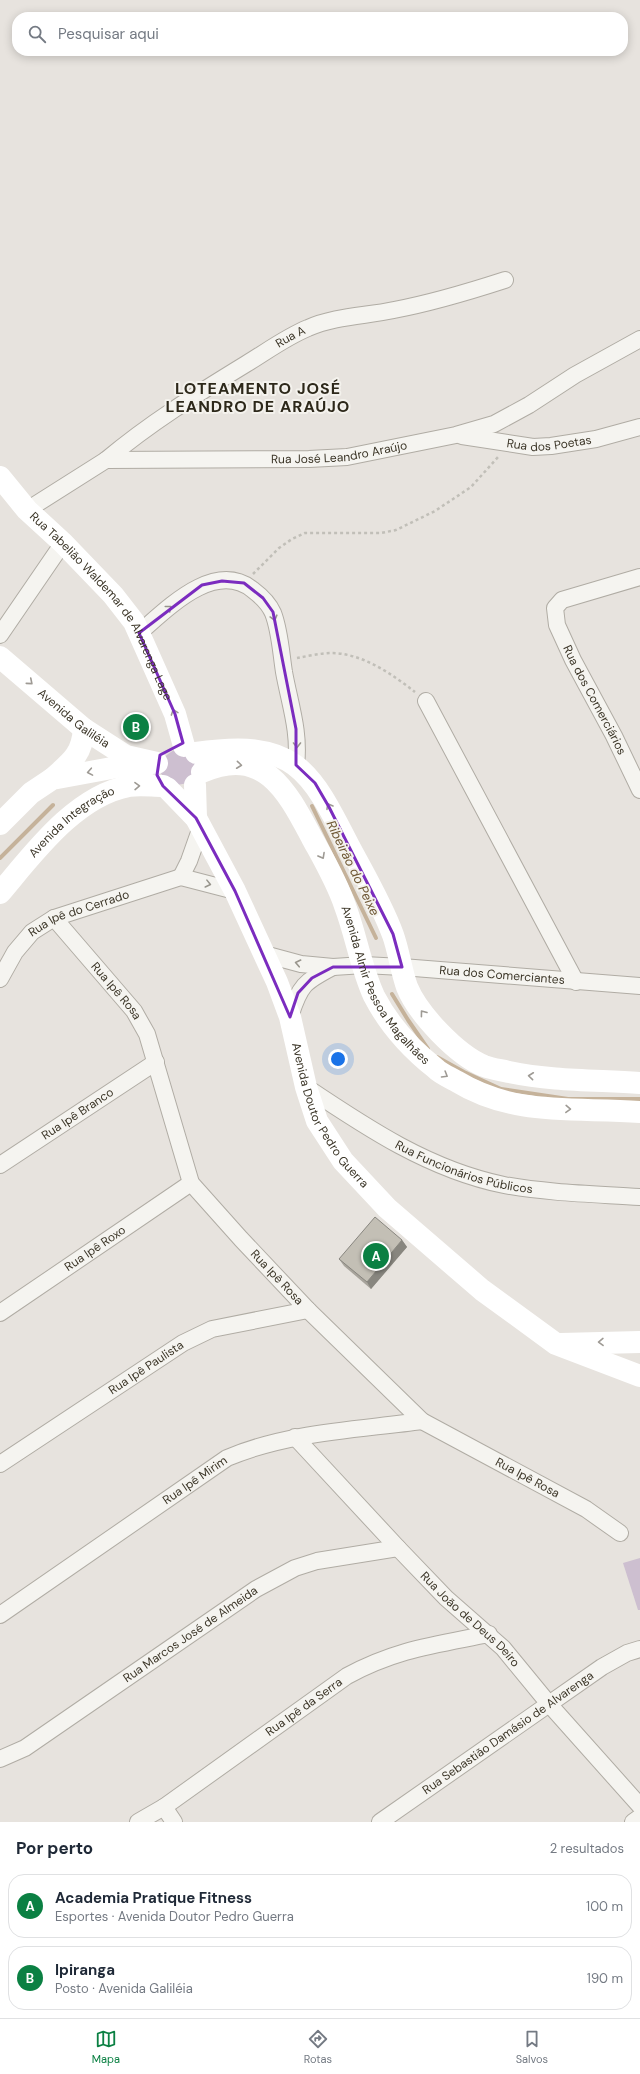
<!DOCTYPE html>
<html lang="pt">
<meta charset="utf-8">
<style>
body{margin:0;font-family:"DM Sans",sans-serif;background:#f2f2f3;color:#1f2937}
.you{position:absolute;left:338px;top:1059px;width:14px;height:14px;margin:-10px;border:3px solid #fff;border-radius:50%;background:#1a73e8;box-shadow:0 0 0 6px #1a73e833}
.badge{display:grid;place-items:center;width:26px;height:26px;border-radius:50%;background:#0b8043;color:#fff;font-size:13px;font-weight:700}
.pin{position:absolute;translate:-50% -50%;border:2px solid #fff;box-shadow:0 1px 4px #0006}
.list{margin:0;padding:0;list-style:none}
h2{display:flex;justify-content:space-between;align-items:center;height:52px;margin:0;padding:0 16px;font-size:17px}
h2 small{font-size:13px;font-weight:400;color:#747a83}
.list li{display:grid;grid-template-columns:26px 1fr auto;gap:12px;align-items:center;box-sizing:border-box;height:64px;margin:0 8px 8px;padding:0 8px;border:1px solid #e0e1e3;border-radius:16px}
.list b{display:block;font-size:15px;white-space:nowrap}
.list p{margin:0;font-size:13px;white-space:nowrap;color:#747a83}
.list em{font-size:13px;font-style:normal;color:#747a83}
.icon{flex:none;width:22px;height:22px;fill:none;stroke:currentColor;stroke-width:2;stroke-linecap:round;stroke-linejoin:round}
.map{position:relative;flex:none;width:640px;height:1822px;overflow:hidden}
.search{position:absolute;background:#fff;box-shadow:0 2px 10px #0003;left:12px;right:12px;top:12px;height:44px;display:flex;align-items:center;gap:10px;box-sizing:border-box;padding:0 14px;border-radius:16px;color:#747a83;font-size:15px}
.sheet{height:196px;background:#fff}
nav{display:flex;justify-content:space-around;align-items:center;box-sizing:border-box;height:56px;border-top:1px solid #e0e1e3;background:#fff;font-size:11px;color:#747a83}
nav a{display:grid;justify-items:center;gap:2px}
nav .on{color:#0b8043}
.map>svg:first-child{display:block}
</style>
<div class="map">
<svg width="640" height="1822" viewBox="0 0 640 1822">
<rect width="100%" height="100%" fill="#e7e3de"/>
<g fill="#cdbfd0">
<path d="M178 749 196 763V768L188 783 177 785C173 783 166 780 163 776 153 765 168 751 178 749Z"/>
<path d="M640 1558V1610H638L623 1563Z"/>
</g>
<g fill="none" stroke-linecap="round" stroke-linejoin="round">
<g stroke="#c5b29a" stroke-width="4">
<path d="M312 806 376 938"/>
<path d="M0 858 53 805"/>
<path d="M392 994 408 1020 428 1049"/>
<path d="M437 1057 464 1072 501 1089 568 1099H640"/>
</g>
<g stroke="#b0aca4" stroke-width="18">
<g id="street">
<path id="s1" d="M462 436 533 447 551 446 596 439 640 427"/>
<path id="s2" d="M106 460C150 423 197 394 246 364 266 352 286 337 308 328 335 316 366 316 394 310 431 303 468 292 505 280"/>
<path id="s3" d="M27 510 106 460 309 459 347 457 456 435 494 424 529 405 575 375 640 339"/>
<path id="s4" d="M640 577 562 600 555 608 557 625 573 660 614 736 640 790"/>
<path d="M139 633C167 609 215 559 253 590 261 596 269 604 273 613 280 631 281 653 284 672 290 705 300 732 296 765"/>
<path d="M0 635 63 543"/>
<path d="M426 701 576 982"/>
<path d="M181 877 189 861 201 827"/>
<path id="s5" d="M54 918 134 1011 147 1034 191 1183 241 1239 308 1310 422 1421 586 1509 620 1533"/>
<path id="s6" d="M264 954 301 964 333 967 364 965 402 967 640 986"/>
<path id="s7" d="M0 979 15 952 32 932 54 918 181 877 235 891"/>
<path d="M290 1017C300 985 304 982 333 967"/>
<path id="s8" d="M306 1087C367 1128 430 1170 504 1185 548 1193 595 1194 640 1197"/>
<path id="s9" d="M0 1165 156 1062"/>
<path id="s10" d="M0 1313 191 1183"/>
<path id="s11" d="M295 1437 398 1548 446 1598 503 1648 549 1704 640 1806"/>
<path id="s12" d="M0 1464 183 1343 212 1329 308 1310"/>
<path id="s13" d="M0 1615 227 1458C288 1432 356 1430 422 1421"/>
<path id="s14" d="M0 1759 25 1748 256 1589 295 1568 317 1561 398 1548"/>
<path d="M164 1807 174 1822"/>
<path id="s15" d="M138 1822 164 1807 347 1676C397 1649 435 1645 489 1634"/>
<path id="s16" d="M380 1822 602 1667 627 1653 640 1649"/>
<path d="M633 1822 640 1817"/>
</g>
</g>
<g stroke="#c1bfb8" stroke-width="2.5" stroke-dasharray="3 3" stroke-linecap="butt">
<path d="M253 574 279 548 292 539 305 533H381L396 530 435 511 471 487 499 456"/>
<path d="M297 658C308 656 321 653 333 653 363 654 392 674 415 692"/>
</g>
<use href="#street" stroke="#f5f4f0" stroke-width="16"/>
<g stroke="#fff" stroke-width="22">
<path id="s17" d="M0 477 27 510 63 543 113 595 134 622 175 714 184 746"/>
<path id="s18" d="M0 657 84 729 126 756 157 763"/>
<path d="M196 753C294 739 309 767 350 848 365 876 382 905 393 935 399 952 401 970 407 987 418 1014 457 1055 484 1066 492 1069 501 1070 509 1072 552 1081 596 1080 640 1083"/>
<path id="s19" d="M202 772C264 745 287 791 312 838 324 860 337 882 345 906 356 935 361 968 374 996 388 1023 411 1049 435 1068 441 1074 449 1077 456 1081 515 1117 575 1107 640 1112"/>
<path d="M52 779C71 762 82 755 84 729"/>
<path d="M195 785 196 818"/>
<path id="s20" d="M167 788 196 818 235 891 277 982 290 1017 306 1087 317 1121 343 1161 387 1208 482 1290 556 1344 640 1376"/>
<path d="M0 824 31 793 52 779 128 765 145 767"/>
<path id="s21" d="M0 893C33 854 75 796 129 786 140 784 152 786 163 786"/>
<path d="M561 1344 640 1342"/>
</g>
</g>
<path fill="#a8a49c" d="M402 1240 407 1247 371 1289 344 1266 339 1259Z"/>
<path fill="#88867f" d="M402 1240 407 1247 371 1289 367 1282Z"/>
<path fill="#c3bfb5" stroke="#88867f" d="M375 1217 402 1240 367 1282 339 1259Z"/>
<defs><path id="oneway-chevron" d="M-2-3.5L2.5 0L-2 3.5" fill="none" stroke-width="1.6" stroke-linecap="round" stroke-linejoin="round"/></defs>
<g stroke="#98958c">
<use href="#oneway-chevron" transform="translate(169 608) rotate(-39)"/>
<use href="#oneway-chevron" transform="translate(274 618) rotate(75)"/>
<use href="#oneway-chevron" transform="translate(297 745) rotate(90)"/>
<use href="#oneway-chevron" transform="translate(208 884) rotate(14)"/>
<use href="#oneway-chevron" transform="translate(298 963) rotate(-168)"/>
</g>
<g stroke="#9e9a94">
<use href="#oneway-chevron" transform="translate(30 682) rotate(40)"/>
<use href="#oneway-chevron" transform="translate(174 712) rotate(-110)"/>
<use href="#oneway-chevron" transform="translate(239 765) rotate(6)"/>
<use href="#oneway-chevron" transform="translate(90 772) rotate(170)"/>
<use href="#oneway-chevron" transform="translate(137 786) rotate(-1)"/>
<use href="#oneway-chevron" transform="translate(329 806) rotate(-120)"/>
<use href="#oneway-chevron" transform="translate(322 856) rotate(61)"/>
<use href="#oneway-chevron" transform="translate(423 1013) rotate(-127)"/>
<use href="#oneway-chevron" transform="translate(445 1075) rotate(31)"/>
<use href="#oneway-chevron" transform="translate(531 1076) rotate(-174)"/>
<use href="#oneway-chevron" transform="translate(568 1109) rotate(2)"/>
<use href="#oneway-chevron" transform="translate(601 1342) rotate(179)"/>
</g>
<path fill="none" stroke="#7b2cbf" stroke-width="3" stroke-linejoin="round" d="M222 581 244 583 263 598 273 612 296 729V765L315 783 329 807 393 934 402 967H333L312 978 298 993 290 1017 235 891 196 818 163 786 157 775 160 755 183 743 175 714 139 633 202 585Z"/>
<g text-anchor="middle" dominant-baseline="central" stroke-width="4" stroke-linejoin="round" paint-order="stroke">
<g font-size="12" fill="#3c3628" stroke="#f4f2ed">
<text stroke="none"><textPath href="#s2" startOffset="222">Rua A</textPath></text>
<text stroke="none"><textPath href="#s1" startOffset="88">Rua dos Poetas</textPath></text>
<text stroke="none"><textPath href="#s3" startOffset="327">Rua José Leandro Araújo</textPath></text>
<text stroke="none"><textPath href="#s17" startOffset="166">Rua Tabelião Waldemar de Alvarenga Lage</textPath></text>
<text stroke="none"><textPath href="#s4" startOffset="193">Rua dos Comerciários</textPath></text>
<text stroke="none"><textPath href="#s18" startOffset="96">Avenida Galiléia</textPath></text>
<text stroke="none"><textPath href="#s21" startOffset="102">Avenida Integração</textPath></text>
<text stroke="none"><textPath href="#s7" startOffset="108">Rua Ipê do Cerrado</textPath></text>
<text stroke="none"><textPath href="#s6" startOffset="240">Rua dos Comerciantes</textPath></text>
<text stroke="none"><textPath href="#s19" startOffset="313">Avenida Almir Pessoa Magalhães</textPath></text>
<text stroke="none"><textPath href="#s5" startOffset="96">Rua Ipê Rosa</textPath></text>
<text stroke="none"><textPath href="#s9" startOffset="93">Rua Ipê Branco</textPath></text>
<text stroke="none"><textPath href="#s20" startOffset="370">Avenida Doutor Pedro Guerra</textPath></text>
<text stroke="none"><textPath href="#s8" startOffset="179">Rua Funcionários Públicos</textPath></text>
<text stroke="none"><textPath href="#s10" startOffset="115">Rua Ipê Roxo</textPath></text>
<text stroke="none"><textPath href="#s5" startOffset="432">Rua Ipê Rosa</textPath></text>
<text stroke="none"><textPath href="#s12" startOffset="175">Rua Ipê Paulista</textPath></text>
<text stroke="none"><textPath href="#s5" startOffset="756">Rua Ipê Rosa</textPath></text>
<text stroke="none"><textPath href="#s13" startOffset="237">Rua Ipê Mirim</textPath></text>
<text stroke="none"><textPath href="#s11" startOffset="253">Rua João de Deus Deiro</textPath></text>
<text stroke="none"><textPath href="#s14" startOffset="228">Rua Marcos José de Almeida</textPath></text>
<text stroke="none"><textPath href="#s15" startOffset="202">Rua Ipê da Serra</textPath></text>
<text stroke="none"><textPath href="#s16" startOffset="156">Rua Sebastião Damásio de Alvarenga</textPath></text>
</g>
<g font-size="13" font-style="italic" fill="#6e5734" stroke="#f4f2ed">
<text transform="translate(353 868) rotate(64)">Ribeirão do Peixe</text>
</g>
<g font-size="16" font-weight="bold" letter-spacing="1" fill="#2d281a" stroke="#f4f2ed">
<text x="258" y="388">LOTEAMENTO JOSÉ<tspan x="258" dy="18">LEANDRO DE ARAÚJO</tspan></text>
</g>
</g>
</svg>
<div class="you"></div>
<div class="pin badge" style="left:376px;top:1256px">A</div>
<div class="pin badge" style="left:136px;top:727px">B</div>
<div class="search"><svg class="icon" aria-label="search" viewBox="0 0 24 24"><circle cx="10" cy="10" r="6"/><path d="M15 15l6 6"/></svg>Pesquisar aqui</div>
</div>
<section class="sheet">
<h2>Por perto<small>2 resultados</small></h2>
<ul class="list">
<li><span class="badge">A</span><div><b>Academia Pratique Fitness</b><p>Esportes · Avenida Doutor Pedro Guerra</p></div><em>100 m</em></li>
<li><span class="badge">B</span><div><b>Ipiranga</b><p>Posto · Avenida Galiléia</p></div><em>190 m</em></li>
</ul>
</section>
<nav>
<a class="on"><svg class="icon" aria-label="map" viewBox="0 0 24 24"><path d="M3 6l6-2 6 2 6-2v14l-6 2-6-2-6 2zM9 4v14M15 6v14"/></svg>Mapa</a>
<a><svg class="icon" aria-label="directions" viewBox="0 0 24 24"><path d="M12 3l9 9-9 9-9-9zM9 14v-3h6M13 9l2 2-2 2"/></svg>Rotas</a>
<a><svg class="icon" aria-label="saved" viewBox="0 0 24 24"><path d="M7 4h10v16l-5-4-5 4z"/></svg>Salvos</a>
</nav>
